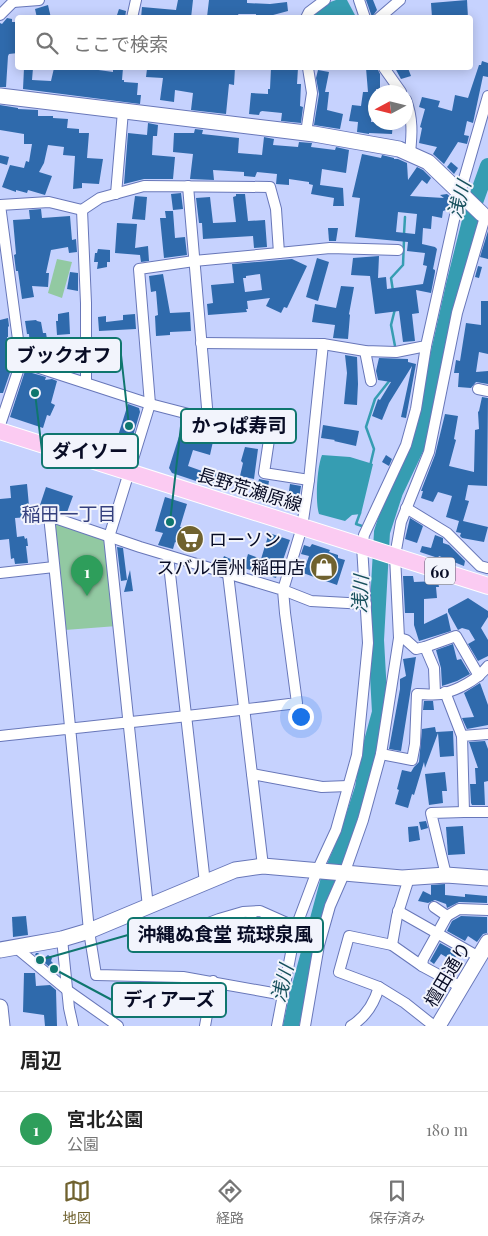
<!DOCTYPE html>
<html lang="ja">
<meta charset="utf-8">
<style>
body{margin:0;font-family:"Playfair Display","Noto Sans JP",serif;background:#f2f2f2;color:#222}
.compass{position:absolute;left:368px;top:85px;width:45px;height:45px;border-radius:50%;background:#fff;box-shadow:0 2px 12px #0003;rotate:263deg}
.you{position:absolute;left:300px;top:716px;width:18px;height:18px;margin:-12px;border:4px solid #fff;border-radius:50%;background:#1a73e8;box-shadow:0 0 0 8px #1a73e833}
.badge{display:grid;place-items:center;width:32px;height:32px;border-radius:50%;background:#70622f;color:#fff;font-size:16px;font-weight:700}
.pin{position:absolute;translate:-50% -41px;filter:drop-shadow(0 1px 2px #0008)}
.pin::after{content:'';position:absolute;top:26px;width:18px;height:15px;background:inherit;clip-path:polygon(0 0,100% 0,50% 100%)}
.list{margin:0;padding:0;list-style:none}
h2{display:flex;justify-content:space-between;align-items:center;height:65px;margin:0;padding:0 20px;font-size:21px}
h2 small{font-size:16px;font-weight:400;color:#767676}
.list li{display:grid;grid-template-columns:32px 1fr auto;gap:15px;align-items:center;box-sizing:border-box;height:75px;padding:0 20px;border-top:1px solid #e0e0e0}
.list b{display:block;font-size:19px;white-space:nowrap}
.list p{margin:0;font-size:16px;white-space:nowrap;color:#767676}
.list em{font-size:16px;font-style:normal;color:#767676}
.icon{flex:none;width:28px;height:28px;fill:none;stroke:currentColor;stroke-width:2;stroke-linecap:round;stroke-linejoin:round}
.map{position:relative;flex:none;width:488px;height:1026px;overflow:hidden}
.search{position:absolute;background:#fff;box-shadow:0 2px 12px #0003;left:15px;right:15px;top:15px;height:55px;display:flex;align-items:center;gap:12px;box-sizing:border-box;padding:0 18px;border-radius:5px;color:#767676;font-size:19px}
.sheet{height:140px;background:#fff}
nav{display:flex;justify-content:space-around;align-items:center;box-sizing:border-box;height:70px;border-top:1px solid #e0e0e0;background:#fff;font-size:14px;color:#767676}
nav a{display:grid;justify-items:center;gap:2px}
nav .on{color:#70622f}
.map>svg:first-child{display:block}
</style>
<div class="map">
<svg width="488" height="1026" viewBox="0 0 488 1026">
<rect width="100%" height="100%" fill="#c6d2fe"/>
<g fill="#92c9a2">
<path d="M57 259 72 262 62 298 48 293Z"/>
<path d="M52 521 106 540 117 626 65 630Z"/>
</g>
<g fill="#369db2">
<path d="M336 0H347L356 17 311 18 322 5Z"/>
<path d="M322 455 350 457 373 464 361 514 352 515 345 521 319 514C315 502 317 467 322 455Z"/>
</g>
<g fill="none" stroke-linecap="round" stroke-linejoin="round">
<g stroke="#369db2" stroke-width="2.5">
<path d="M404 234 405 217"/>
<path d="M393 291 391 278 403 265 404 240"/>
<path d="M395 346 391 325 395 309"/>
<path d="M370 466 374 449 366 427 375 399 390 380"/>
<path d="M360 513 356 524 362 526"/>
<path d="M378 531 382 532"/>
</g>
<path stroke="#369db2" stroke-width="16" d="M291 1026 297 997 328 882 347 837 363 788 368 756 380 712 376 640 382 532 395 492 422 435 430 392 454 285 474 205 488 166"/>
</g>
<g fill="#2f6aac" fill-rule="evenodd">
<path d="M178 0H193L191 18H168L155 15V18H141L142 7 176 10Z"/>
<path d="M209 0H247V3L270 4 287 2 288 11 262 18H256V14H238L239 16 232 18 207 17Z"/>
<path d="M366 0H373L377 10 372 17Z"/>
<path d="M467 0 468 18H432L431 3Z"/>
<path d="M48 5 51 18H37L35 9Z"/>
<path d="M119 9 126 11 125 18H116Z"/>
<path d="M7 18 12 19V22H18V53L9 54 8 56 6 87H0V23L2 24Z"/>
<path d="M482 61 488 63V77L483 76 473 123 467 121 464 135 469 136 467 144 458 142 444 164 433 154 437 147 419 143 422 128 420 127 425 109 419 107 422 97 440 101 438 107 452 111 455 95 468 98 479 65H481Z"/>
<path d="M24 68H33L32 80 51 81 54 68H84L113 72V68H123L122 80H124V82L138 83 137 95H141L140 104 23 89Z"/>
<path d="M163 68H235L234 85 229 84 226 114 191 110 193 93 175 90 174 102 160 100 163 78 146 77 147 69 162 70Z"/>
<path d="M271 68H298L297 84H301L300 106 303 107 301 123 281 121 282 113 262 111 260 112 259 115 249 114 251 93 268 94V89H270Z"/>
<path d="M366 68H377L380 74V89H376V101H372L371 122H393L392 134 369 133V134L357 132 358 122 349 121 352 105 361 106 363 92H368Z"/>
<path d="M395 68H408L411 76 401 79Z"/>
<path d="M318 70 329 72 325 92H329L327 110 343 114 340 129 314 125 319 94 316 78Z"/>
<path d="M0 105 18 108V109L38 110V116H53V118L68 119 67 128 79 129V133H89L87 158 103 159 99 184 82 183V188L73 189 75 156 63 155 64 147 48 145 44 163 39 172 52 176 45 195 28 190 27 193 16 190V192L2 187 10 165 24 168 26 161 29 162 32 144H24V134L0 130Z"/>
<path d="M148 123 158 125 157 136H153L152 155 175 157 173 179H144L124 184 128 133 147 135Z"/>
<path d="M195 129 203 130 202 134 239 138 238 153 262 155 264 137 274 139 273 145 298 147 299 142 312 143 311 147 335 150 336 147 349 150 346 173 322 169 320 185 343 188 344 206H333L334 198 311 194 313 185 309 184V182L289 179V185L276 184 277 174 257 172 255 177 244 176V172L213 170 214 180 190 179 193 154 173 152 174 133H194Z"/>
<path d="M362 154 381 158 382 155 394 158V159H398L407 163 408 180 417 167 423 170 431 178 427 184 422 180 410 196 444 198 440 195 447 194 452 198 449 209 443 211 442 218 432 216 431 229 423 228 422 244 435 247 437 249 433 269 435 270V272L431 293 416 290 419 313 412 314 415 341 403 342 399 311 375 314 370 276 351 275 353 258 379 256 378 278 386 277 387 289 423 284 427 266 423 265 425 253 407 251 408 242 355 237 360 198 352 197ZM398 212 417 214 415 234 396 232Z"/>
<path d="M0 155 9 157 7 165 0 163Z"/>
<path d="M451 162 458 168 454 174 447 167Z"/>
<path d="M181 193 183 209 173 210 171 194Z"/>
<path d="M236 194H245L248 221 265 220 267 247 254 248 253 236 203 239 202 223H199L196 198 210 197 213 223 236 222 233 197 236 196Z"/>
<path d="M135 196 147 197 145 220 132 219Z"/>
<path d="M41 209 42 218 70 216 72 240 76 239 77 252 69 253 68 247 51 250 46 273H49L48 287 32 286 34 297 22 299 18 271H16L14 255 16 254 13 220 30 219 29 210Z"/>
<path d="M165 211H173L175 238 185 237 187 255 164 258 160 218H166Z"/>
<path d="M117 223 137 224 135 248 148 246 149 261 141 262 140 255 115 253Z"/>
<path d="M328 228H338L336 241H329Z"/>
<path d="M488 231V259L480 257Z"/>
<path d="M98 249 110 250V262H107V267L97 269 98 262H94L95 253H97Z"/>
<path d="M317 258 329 262 318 301 306 297Z"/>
<path d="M292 259 307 266 287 308 284 307 281 313 266 306 270 298 247 301 248 309H246L247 312 208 315 207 304 213 303 211 285 234 283 232 264ZM260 274 262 290 245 292 243 278H246V276Z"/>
<path d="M478 266 482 267 479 278 475 277Z"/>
<path d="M70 272 78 273V291L67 289Z"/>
<path d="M163 274 170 313 190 312 191 331 170 332V335L156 336 155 316 158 315 156 291 151 292 149 276Z"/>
<path d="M341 286 354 287 349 314 350 315 348 339 333 338 335 325 312 322 315 304 336 308Z"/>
<path d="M481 301H488V354L479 352 476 372 488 371V384L476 382 471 388 458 387 459 373H454L456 360 460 361 466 323 481 325Z"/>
<path d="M69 312 70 334 57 335 56 321H58V314Z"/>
<path d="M135 314 136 329 99 331 98 317 106 316V322L123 320V315Z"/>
<path d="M8 318 9 326 8 327V337H7L10 359H14V361L3 393H0V320Z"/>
<path d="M36 320 37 321 41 322 43 333H46L48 345 30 348 29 334H27L25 321Z"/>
<path d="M345 355 357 357 358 384 357 405 344 404 347 373Z"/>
<path d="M379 358 408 359V362L416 364 406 418 401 417 412 366 389 403 382 420 372 416 378 399 380 400 391 382 378 380 376 371Z"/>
<path d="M25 371 46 377 45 380 52 379 57 381 51 403 55 405 50 416 47 415 43 428 10 417Z"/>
<path d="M482 397 488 398 487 486 468 485 465 500 469 501 463 521 488 527 484 542 462 538 460 536 461 533 456 532 459 521 446 517 452 496 438 492 433 502 421 498 423 491H421L435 455 445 414 458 416 454 439 456 440 449 466 474 472 475 430 479 429 478 412 479 411Z"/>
<path d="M128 404 139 408 140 412 131 443H129L127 446 118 444 119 439H117Z"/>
<path d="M323 425 359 431 356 446 334 441 335 440 321 438Z"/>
<path d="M181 430 200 437 202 433 214 437 210 455 193 450 188 466 202 471 203 468 213 471 218 475 214 487 172 473 169 468Z"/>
<path d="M245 447 258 449 254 479 240 476 243 463 241 461Z"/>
<path d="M386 455 392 459 389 466 382 462Z"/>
<path d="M259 479 269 481 266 499 255 496Z"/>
<path d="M27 484 30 517 15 518 17 537 24 536 25 539 27 538 28 546H26L28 563 15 564 14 558 11 559 9 539 0 540V499L11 498 10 486Z"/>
<path d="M290 484 301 486 299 499 288 498Z"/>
<path d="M46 487 73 496 66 515 51 509 45 510 39 508Z"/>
<path d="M165 497 187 504 180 527 200 533 195 550 175 542 173 549 158 545 163 533 155 531Z"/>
<path d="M410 518 423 526 417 543 405 539Z"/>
<path d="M269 533 290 540 283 560H281L276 578 244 568 248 554 261 559Z"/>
<path d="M435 535 443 538V543L449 545 465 561 464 566 439 556 438 558 420 552 422 546 431 548Z"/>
<path d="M312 544 330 550 329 552 338 555V558L345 560 337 585 303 573 309 556 301 554 304 545 310 547Z"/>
<path d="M117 547 123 548 127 580 121 581Z"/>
<path d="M224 556 235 561 233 568 221 564Z"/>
<path d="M130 570 133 591 124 592Z"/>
<path d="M403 576H413L414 582 438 581 439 587H436L437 598 424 599V624L447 613 451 631 419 641 414 625V613H405Z"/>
<path d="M468 598 488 611V617L481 628 488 640V656L478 661 468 644 475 640 469 630 462 628 458 630 448 612V609Z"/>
<path d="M453 644 457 660 461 659 470 674 457 681 442 686 441 668 436 650Z"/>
<path d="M416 657 401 751 389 749 400 689V679L406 676 403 659Z"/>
<path d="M480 683 488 705V725L467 729 462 718 474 717 464 693Z"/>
<path d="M424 701H433L434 710H423Z"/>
<path d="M435 727 436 732 453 731 454 756 440 757 438 733 425 768 424 762 414 795 412 794 408 808 395 804 399 790 397 789 402 770 411 772 414 767 419 762 422 729Z"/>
<path d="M485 741 488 749V781L484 782 485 805H472L471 803 470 784H476L475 768H478L469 742Z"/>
<path d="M445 772 447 791H442L443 803 429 805 425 774Z"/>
<path d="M426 821 428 828 421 830 419 822Z"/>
<path d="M418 826 420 840 409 842 408 827Z"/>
<path d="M463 826 465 854 448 855 446 827Z"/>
<path d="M445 884V895L465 897V894L487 896V903L459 902 447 908 446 904 435 900 428 903 418 901 423 891 431 895V885Z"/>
<path d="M26 916 28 935 13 937 12 917Z"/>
<path d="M461 916 487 917V933L483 934 477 942 468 936 465 941 447 931 452 921Z"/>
<path d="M440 943 458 953 453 961 441 954 434 964 430 961Z"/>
<path d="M36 953H38L44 958 48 955 52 958 51 961 58 968 57 973 35 955Z"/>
<path d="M24 973H35L36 986 50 985 56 990 57 1026H45L44 1015 23 1012Z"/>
</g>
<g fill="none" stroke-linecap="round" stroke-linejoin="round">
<g stroke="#6877b9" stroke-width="12">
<g id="street">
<path d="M359 0 365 18"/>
<path d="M13 2 39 0"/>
<path d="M0 15 15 0"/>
<path d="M132 18 136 0"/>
<path d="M306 18 309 12 325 0"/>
<path d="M379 18 400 0"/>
<path d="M384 68 401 92"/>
<path d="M406 100C413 118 412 134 410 153"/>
<path d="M306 133 312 93 308 68"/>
<path d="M188 186 208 419"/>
<path d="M116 194 123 111"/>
<path d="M82 210 49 202 0 205 21 362 150 404 208 419 230 431 270 433 264 473 309 480 323 344"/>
<path d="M82 210 100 198 144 186 270 187 276 209 279 253 330 248 398 250"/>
<path d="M82 210 86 303V383"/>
<path d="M201 343 323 344 365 351 396 352 426 346 460 193 488 96"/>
<path d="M365 351 371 381"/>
<path d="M478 389 488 391"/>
<path d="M0 425 21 362"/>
<path d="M309 480 302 527 283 590 311 601 366 604"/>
<path d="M406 508 447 533 480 566 487 568"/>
<path d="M168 556 205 883"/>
<path d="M0 573 54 567"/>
<path d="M228 574 263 866"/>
<path d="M399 638 406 640 416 649 425 647"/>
<path d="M445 692 462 736"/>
<path d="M435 694 434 668 425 647 456 636 479 676"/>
<path d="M488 734 462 736 464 812H488"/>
<path d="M0 736C99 725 198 716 297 703L285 613 283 590 140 547 49 516C64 654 76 793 89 931L96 975 183 977 284 995"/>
<path d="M381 754 412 760 415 744 417 694C424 694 433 695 441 694 458 690 477 680 488 666"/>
<path d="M252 774 322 787 348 786"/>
<path d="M446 875 431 813 464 812"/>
<path d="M148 907 109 537 150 404 139 269 194 261 279 253"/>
<path d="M434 907 447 916 459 909 488 910"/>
<path d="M398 911 479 957"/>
<path d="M133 913 144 937 163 930 187 931 219 919 243 912 260 911 296 927"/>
<path d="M62 939 69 1008 73 1026"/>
<path d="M248 943 252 912"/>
<path d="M392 945 397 916 409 878"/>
<path d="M15 947 67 990 118 1026"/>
<path d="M422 966 423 959 447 916"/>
<path d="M205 1026 213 981"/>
<path d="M277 1026 296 927 317 871 336 830 357 755 368 643 362 546 364 535 406 445 416 409 426 346"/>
<path d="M305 1026 319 945 330 906 344 874 363 820 381 754 399 638 395 556 401 522 429 452 457 313 485 217 482 214"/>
<path d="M351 1026C366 1017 374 1004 379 987"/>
<path d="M434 1026 405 1003 379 987 339 972 349 936 392 945 422 966 461 987"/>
</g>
</g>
<g stroke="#6877b9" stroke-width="17">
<g id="secondary">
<path d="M0 96 314 134 399 149 428 162 482 214"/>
<path d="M0 950 62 939 89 931 235 870 263 866 402 878 446 875 488 878"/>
<path d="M0 1007 2 1026"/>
<path d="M438 1026 488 942"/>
</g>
</g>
<g stroke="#fff" stroke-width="18">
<path id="primary" d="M0 431 488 586"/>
</g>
<use href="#street" stroke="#fff" stroke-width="10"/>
<use href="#secondary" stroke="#fff" stroke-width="15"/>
<use href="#primary" stroke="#fbcbf2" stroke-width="16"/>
</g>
<defs>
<g id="supermarket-disc" transform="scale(1.4375)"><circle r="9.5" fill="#70622f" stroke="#f2f4fc"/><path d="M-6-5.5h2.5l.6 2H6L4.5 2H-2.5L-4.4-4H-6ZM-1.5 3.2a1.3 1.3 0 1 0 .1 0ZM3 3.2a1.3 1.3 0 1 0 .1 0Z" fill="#fff"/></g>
<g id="shop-disc" transform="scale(1.4375)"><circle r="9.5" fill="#70622f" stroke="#f2f4fc"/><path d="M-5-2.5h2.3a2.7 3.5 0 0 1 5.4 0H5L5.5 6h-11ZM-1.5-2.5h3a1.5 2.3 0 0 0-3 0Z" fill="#fff"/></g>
</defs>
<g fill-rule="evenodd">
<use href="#supermarket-disc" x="190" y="539"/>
<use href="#shop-disc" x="324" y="567"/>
</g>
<g text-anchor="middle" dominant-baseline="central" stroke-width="4" stroke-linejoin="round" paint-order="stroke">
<rect fill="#f2f4fc" stroke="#4e5266" stroke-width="1" x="425" y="557.5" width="30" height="27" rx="4"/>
<g font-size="16" font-weight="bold" fill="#080c25">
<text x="440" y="571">60</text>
</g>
<g font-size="18" fill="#080c25" stroke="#f2f4fc">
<text transform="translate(250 489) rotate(17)">長野荒瀬原線</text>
<text transform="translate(447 974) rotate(-59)">檀田通り</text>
</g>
<g font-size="18" fill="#080c25" stroke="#f2f4fc" text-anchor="start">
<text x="209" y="539">ローソン</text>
<text x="305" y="567" text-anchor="end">スバル信州 稲田店</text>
</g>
<g font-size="19" font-style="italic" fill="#17505c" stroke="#f2f4fc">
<text transform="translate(458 199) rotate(-74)">浅川</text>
<text transform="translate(359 594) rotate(-87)">浅川</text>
<text transform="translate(281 983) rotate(-76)">浅川</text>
</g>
<g font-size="19" fill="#35407e" stroke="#f2f4fc">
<text x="69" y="513">稲田一丁目</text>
</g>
</g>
<path fill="none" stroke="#0f766e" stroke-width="2" d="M129 426L121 355M170 522L181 426M35 393L42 451M40 960L128 935M54 969L112 1000"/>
<g fill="#0f766e" stroke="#f2f4fc" stroke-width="2">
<circle cx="129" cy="426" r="5"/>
<circle cx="170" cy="522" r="5"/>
<circle cx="35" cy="393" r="5"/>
<circle cx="40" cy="960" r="5"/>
<circle cx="54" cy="969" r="5"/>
</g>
<g fill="#f2f4fc" stroke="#0f766e" stroke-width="2">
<rect x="6" y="338" width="115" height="34" rx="5"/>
<rect x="181" y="409" width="115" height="34" rx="5"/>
<rect x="42" y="434" width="96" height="34" rx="5"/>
<rect x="128" y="918" width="195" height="34" rx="5"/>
<rect x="112" y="983" width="114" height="34" rx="5"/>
</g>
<g font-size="19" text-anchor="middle" font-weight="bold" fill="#080c25">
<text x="64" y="362">ブックオフ</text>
<text x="239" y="432">かっぱ寿司</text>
<text x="90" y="458">ダイソー</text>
<text x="225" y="941">沖縄ぬ食堂 琉球泉風</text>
<text x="169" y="1006">ディアーズ</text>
</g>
</svg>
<svg class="compass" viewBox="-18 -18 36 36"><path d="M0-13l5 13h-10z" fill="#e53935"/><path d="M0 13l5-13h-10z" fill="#767676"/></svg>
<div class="you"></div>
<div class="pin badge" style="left:87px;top:596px;background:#2e9e5b">1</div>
<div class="search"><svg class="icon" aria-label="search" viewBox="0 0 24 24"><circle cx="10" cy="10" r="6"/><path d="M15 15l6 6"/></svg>ここで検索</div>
</div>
<section class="sheet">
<h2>周辺<small></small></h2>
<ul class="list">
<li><span class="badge" style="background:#2e9e5b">1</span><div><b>宮北公園</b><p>公園</p></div><em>180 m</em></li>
</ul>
</section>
<nav>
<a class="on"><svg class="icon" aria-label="map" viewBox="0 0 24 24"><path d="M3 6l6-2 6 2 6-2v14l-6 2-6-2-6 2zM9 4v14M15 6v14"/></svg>地図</a>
<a><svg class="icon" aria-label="directions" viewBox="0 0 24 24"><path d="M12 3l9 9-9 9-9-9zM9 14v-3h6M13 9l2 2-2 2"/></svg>経路</a>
<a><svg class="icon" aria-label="saved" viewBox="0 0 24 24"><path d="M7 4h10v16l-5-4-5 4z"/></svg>保存済み</a>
</nav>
